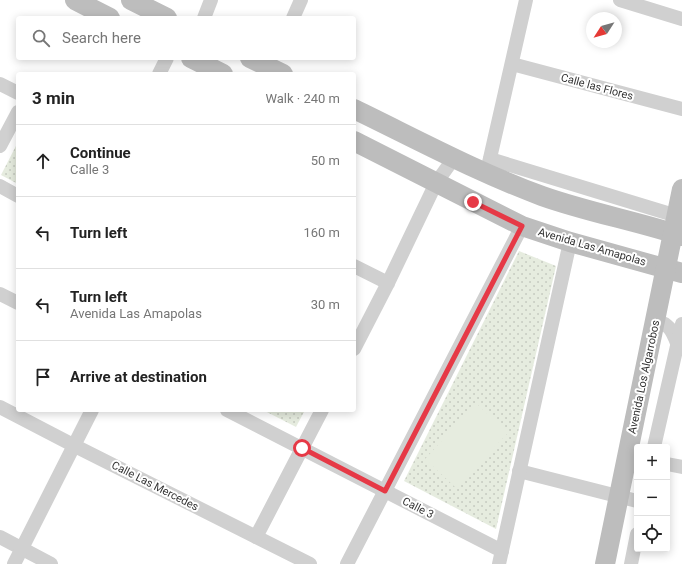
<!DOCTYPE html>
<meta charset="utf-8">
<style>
body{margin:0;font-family:Roboto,sans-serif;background:#f2f2f2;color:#222}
.controls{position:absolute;right:12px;bottom:12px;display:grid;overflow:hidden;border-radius:4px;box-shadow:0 2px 10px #0003}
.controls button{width:36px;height:36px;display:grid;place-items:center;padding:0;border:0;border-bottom:1px solid #e0e0e0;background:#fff;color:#222;font:20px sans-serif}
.compass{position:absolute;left:586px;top:12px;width:36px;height:36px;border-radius:50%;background:#fff;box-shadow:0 2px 10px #0003;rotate:234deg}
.stop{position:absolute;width:12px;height:12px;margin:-9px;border:3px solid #e63946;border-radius:50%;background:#fff}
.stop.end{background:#e63946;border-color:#fff;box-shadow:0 1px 4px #0008}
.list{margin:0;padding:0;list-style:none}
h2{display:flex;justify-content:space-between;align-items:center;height:52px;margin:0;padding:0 16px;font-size:17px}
h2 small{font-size:13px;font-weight:400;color:#767676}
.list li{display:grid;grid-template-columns:26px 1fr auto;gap:12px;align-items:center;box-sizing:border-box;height:72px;padding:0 16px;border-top:1px solid #e0e0e0}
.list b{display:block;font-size:15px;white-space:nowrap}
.list p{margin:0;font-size:13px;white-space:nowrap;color:#767676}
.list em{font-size:13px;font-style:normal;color:#767676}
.icon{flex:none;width:22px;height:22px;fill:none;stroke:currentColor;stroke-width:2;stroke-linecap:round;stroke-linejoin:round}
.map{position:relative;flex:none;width:682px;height:564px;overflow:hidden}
.search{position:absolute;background:#fff;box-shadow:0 2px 10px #0003;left:16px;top:16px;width:340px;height:44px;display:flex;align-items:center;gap:10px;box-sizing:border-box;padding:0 14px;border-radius:4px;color:#767676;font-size:15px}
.panel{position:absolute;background:#fff;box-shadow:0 2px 10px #0003;left:16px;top:72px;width:340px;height:340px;border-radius:4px}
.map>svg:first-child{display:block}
</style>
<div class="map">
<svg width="682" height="564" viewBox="0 0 682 564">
<defs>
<pattern id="park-dots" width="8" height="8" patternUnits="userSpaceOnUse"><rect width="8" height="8" fill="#e6ecdf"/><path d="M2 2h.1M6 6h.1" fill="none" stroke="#c6cbc0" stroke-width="1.8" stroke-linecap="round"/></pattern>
</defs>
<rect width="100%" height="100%" fill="#fff"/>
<g fill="url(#park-dots)">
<path d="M18 142V184L1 175Z"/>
<path d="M519 251 556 266 496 529 404 481Z"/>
<path d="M263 410H305L296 427Z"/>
</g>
<path fill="#e6ecdf" d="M476 403 508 433 456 488 425 459Z"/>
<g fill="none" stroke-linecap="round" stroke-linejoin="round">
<g stroke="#d0d0d0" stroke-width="14">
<path d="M620 0 682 19"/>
<path d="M204 18 211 0"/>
<path d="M293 18 301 0"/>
<path d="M512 64 682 109"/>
<path d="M159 74 167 58"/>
<path d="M0 84 18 93"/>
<path d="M0 146 18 112"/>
<path d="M490 159 677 216"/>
<path d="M488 167 526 0"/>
<path d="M0 186 18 196"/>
<path d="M354 266 388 283"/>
<path d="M0 294 18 303"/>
<path d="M655 320C669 324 672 330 677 343"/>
<path d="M354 349 388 283 436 183 454 158"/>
<path d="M0 407 73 445 310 564"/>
<path d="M227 410 502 551"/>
<path d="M654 447 682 324"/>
<path d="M667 464 682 467"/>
<path d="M519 471 637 501"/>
<path d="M0 537 51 564"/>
<path d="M256 537 322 410"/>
<path d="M14 564 92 410"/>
<path d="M347 564 522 226"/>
<path d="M499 564 570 242"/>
<path d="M631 564 637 534"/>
</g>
<g stroke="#bdbdbd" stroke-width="20">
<path d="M75 0 110 18"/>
<path d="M131 0 167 18"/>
<path d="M191 58 223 74"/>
<path d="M250 58 283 74"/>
<path d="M354 109C416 139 477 172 542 196 587 212 636 221 682 236"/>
<path d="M354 141 522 226 570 242 682 273"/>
<path d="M605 564 682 189"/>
</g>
</g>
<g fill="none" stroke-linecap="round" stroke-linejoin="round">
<path stroke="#e63946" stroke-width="5" d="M302 448 385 491 522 226 473 202"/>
</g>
<g text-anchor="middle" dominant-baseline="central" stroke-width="4" stroke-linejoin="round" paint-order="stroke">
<g font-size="11" fill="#333" stroke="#fff">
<text transform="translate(597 87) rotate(15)">Calle las Flores</text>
<text transform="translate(592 247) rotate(16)">Avenida Las Amapolas</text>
<text transform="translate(644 377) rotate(-78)">Avenida Los Algarrobos</text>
<text transform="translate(155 486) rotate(27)">Calle Las Mercedes</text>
<text transform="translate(418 508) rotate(27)">Calle 3</text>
</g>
</g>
</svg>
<div class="controls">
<button>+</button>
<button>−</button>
<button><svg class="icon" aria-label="locate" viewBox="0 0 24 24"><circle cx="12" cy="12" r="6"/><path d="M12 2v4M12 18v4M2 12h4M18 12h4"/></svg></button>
</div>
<svg class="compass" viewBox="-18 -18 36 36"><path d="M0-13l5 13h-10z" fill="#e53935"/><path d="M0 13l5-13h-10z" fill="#767676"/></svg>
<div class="stop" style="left:302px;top:448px"></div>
<div class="stop end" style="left:473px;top:202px"></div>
<div class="search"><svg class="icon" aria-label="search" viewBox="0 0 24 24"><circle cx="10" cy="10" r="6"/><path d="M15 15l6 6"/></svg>Search here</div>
<section class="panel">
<h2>3 min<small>Walk · 240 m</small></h2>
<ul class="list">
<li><svg class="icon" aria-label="ahead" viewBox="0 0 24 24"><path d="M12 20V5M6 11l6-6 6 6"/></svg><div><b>Continue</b><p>Calle 3</p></div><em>50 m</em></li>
<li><svg class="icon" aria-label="left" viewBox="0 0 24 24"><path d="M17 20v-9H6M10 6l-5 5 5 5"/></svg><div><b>Turn left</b></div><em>160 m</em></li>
<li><svg class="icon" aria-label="left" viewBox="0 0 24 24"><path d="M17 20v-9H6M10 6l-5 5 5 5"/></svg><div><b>Turn left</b><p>Avenida Las Amapolas</p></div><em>30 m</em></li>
<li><svg class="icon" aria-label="arrive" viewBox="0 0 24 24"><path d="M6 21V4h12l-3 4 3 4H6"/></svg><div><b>Arrive at destination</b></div></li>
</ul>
</section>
</div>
